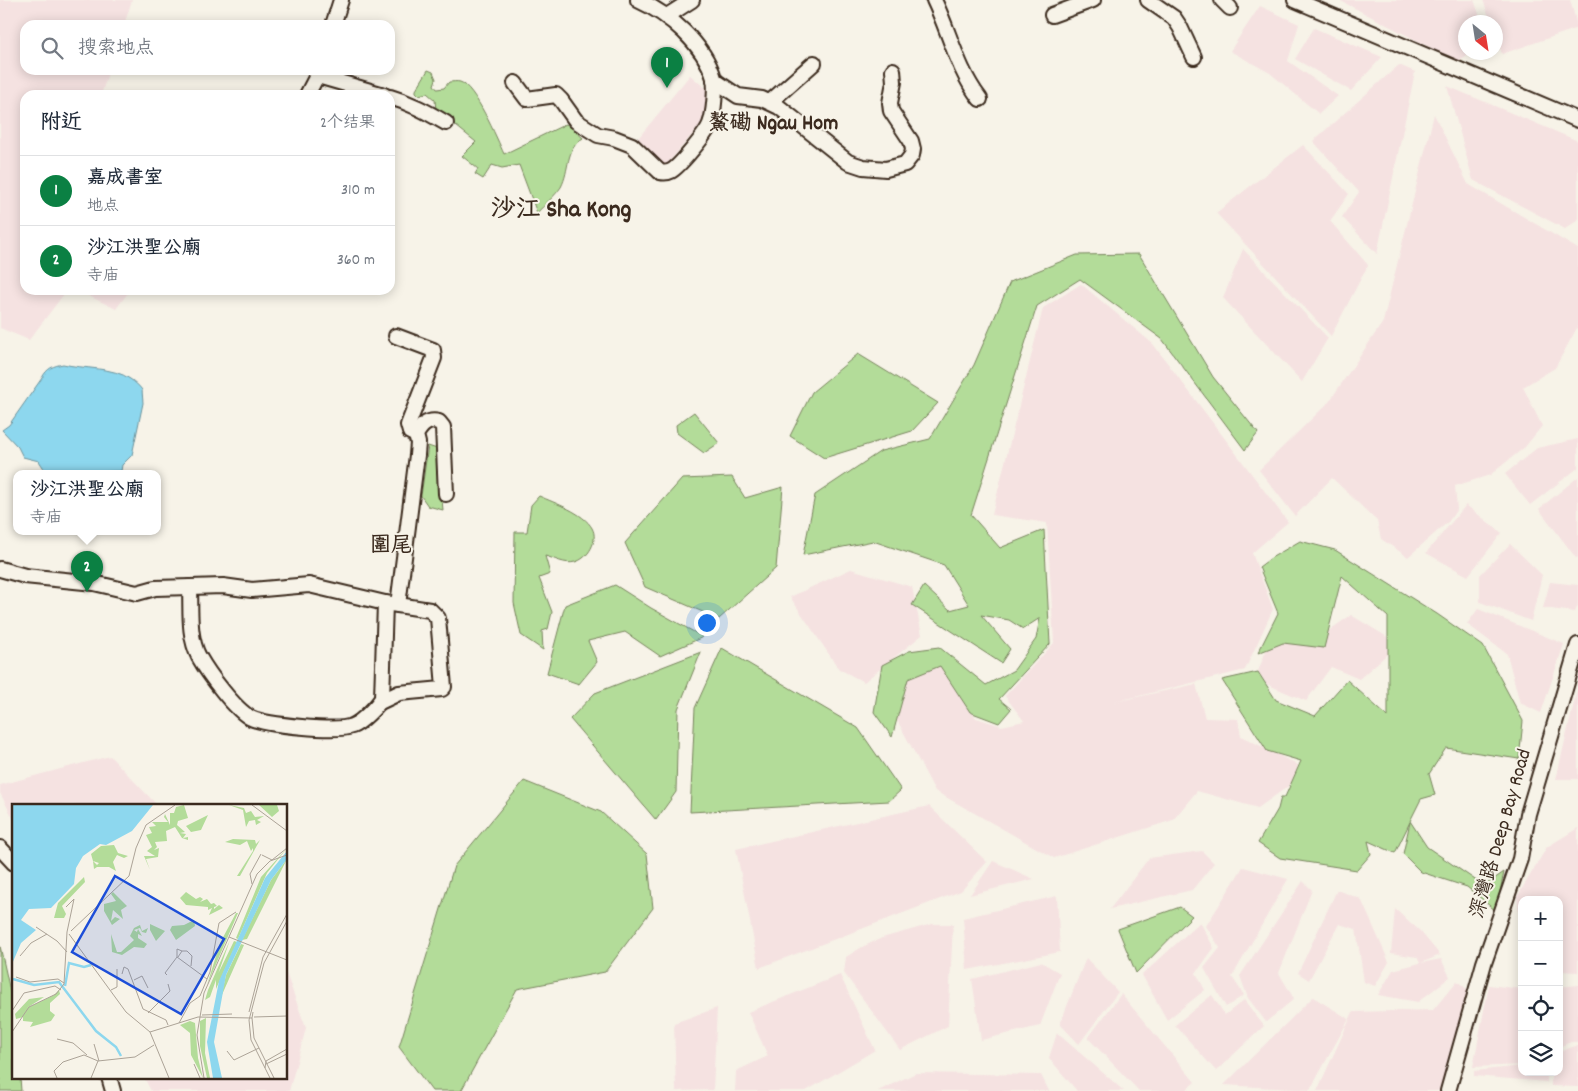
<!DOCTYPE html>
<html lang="zh">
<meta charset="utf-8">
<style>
body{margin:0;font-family:Dekko,"LXGW WenKai TC",sans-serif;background:#f2f2f3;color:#1f2937}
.controls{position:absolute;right:15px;bottom:15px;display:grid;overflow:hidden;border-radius:10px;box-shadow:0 2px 12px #0003}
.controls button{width:45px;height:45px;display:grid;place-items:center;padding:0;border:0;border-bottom:1px solid #e0e1e3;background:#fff;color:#1f2937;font:25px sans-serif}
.compass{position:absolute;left:1458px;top:15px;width:45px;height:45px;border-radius:50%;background:#fff;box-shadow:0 2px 12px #0003;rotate:150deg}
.you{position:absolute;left:706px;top:622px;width:18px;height:18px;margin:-12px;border:4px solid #fff;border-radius:50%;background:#1a73e8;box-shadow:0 0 0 8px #1a73e833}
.badge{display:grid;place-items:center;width:32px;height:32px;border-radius:50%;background:#0b8043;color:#fff;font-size:16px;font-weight:700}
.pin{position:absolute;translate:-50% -41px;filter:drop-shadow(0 1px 2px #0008)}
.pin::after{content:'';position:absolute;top:26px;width:18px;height:15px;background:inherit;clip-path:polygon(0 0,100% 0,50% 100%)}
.popup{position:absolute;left:13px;top:470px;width:148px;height:65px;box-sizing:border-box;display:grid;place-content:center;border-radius:10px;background:#fff;filter:drop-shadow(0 1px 4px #0005);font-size:16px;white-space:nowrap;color:#747a83}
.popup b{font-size:19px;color:#1f2937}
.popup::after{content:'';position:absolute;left:50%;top:100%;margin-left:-10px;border:10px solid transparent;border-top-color:#fff}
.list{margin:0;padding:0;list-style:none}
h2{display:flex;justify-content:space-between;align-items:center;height:65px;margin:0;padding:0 20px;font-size:21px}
h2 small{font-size:16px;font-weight:400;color:#747a83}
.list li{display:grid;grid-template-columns:32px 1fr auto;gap:15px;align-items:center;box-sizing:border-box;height:70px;padding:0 20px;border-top:1px solid #e0e1e3}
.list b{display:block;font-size:19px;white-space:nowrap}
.list p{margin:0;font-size:16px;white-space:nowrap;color:#747a83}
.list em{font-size:16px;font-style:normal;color:#747a83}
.icon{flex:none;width:28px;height:28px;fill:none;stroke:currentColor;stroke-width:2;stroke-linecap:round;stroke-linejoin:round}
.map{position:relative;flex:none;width:1578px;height:1091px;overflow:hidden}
.search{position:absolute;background:#fff;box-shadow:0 2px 12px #0003;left:20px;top:20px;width:375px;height:55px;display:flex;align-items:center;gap:12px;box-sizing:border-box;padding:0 18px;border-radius:15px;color:#747a83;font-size:19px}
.panel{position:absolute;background:#fff;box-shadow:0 2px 12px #0003;left:20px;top:90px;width:375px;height:205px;border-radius:15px}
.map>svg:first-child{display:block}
</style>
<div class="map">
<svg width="1578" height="1091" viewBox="0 0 1578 1091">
<rect width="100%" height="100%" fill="#f7f3e8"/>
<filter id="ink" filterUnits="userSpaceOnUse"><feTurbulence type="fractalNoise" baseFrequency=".02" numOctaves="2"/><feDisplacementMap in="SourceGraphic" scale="10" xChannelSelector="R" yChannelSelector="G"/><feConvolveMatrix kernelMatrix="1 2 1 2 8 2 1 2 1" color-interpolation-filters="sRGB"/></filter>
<g filter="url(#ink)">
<g fill="#f5e2e1">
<path d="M0 0H132L124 25H25V70H109L101 95H25V290H67L29 340 0 328Z"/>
<path d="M1339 0H1474L1482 22H1466V52L1472 53 1458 62Z"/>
<path d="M1483 0H1570L1578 28 1502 54 1496 36V22H1491Z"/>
<path d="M1260 6 1299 24 1288 61 1338 96 1319 114 1270 73 1230 51Z"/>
<path d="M1314 28 1382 57 1351 91 1295 59Z"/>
<path d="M1399 65 1415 72 1377 254 1342 217 1359 192 1313 141Z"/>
<path d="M690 75 711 93 702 123 663 169 635 142Z"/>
<path d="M1447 86 1578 141V220L1565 229 1473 180Z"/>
<path d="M1434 114 1468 184 1578 249V326L1555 368 1523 387 1542 426 1525 447 1490 475 1455 486 1457 509 1449 521 1408 557 1381 539 1377 521 1332 478 1295 516 1259 470 1329 402 1383 322Z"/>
<path d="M1303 145 1349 194 1330 221 1368 265 1331 336 1216 213Z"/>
<path d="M1243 249 1328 338 1302 382 1223 298Z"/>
<path d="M1081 284 1153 344 1288 522 1252 553 1273 609 1245 670 1110 703 1196 684 1205 718 1238 719 1241 736 1298 765 1294 782 1258 808 1197 791 1173 820 1054 858 935 791 881 690 936 657 976 718 1002 726 1024 721 1005 696 1054 643 1047 523 992 515 1043 308Z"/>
<path d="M68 290H130L116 309 87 295Z"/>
<path d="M1578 439V468L1530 505 1505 474 1537 448Z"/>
<path d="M1578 477V557L1576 558 1539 509Z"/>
<path d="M1466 505 1502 533 1468 576 1426 553Z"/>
<path d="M1510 544 1542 575 1531 621 1480 602V575Z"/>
<path d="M851 569 912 587 922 635 864 682 839 669 790 597Z"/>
<path d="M1550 582 1578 585V605L1575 612 1543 608Z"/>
<path d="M1478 609 1564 644 1541 713 1520 703 1507 654 1467 624Z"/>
<path d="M1351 615 1399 644 1359 679 1331 667 1306 701 1255 679 1271 638 1317 639Z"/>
<path d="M1578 686V779H1556Z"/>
<path d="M110 756 157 805H14V820L0 793V785Z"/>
<path d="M929 806 987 862 961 891 759 968 736 849Z"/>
<path d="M1578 828V972L1559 971V900H1522V934L1517 897 1547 847Z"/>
<path d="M1202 851 1214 863 1192 890 1110 909 1149 858Z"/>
<path d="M993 861 1034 879 970 895Z"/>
<path d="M1243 867 1288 879 1232 977 1244 995 1226 1007 1204 968 1220 948 1206 926Z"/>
<path d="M1303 881 1312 890 1279 973 1294 999 1266 1022 1248 998 1240 976Z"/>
<path d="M1337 890 1361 899 1389 962 1375 986 1364 982 1356 929 1339 924 1309 980 1298 973Z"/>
<path d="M1057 896 1060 952 967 970 963 918Z"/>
<path d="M1395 909 1420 931 1440 955 1421 963 1441 959 1450 977 1418 1002 1378 995 1393 970 1420 963 1417 957 1391 953Z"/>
<path d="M1200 922 1214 948 1196 973 1205 990 1167 1020 1142 975Z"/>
<path d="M932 924H953L948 1026 900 1050 844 973 846 957 862 947 882 938Z"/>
<path d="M1086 958 1118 992 1079 1044 1060 1024Z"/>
<path d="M1041 962 1060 973 1040 1026 981 1040 972 979Z"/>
<path d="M286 973 306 1028 289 1091H151L144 1077H286Z"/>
<path d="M840 975 875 1050 806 1091H735L736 1071 768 1056 748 1012Z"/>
<path d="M1457 981 1468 990 1439 1091H1317L1353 1012 1433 1010Z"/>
<path d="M1489 985 1522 989V1065L1473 1067Z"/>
<path d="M1578 985V1042H1571L1559 1047V987Z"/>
<path d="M1121 994 1195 1082 1187 1089V1091H1139L1088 1038Z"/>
<path d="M1212 995 1225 1015 1244 1000 1264 1026 1216 1071 1175 1025Z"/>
<path d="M1313 997 1349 1019 1310 1090 1224 1085Z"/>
<path d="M717 1008 713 1090 676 1091 674 1023Z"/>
<path d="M1057 1033 1124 1091H1077L1049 1058Z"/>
<path d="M1578 1045V1087L1551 1086V1072H1559V1052Z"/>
<path d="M1522 1066V1072H1547V1082L1474 1076V1071Z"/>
<path d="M916 1073 1041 1075 1049 1091H878Z"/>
</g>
<g fill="#b3dc99" stroke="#77835c">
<path d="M428 70 433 72 436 79 434 85 437 89 444 88 449 82C452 82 457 81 460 82 475 86 497 139 504 154L566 124C574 128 577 133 583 138 565 149 570 170 561 187 555 196 544 205 537 213L519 165 502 168 492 165 483 179 475 174 478 169 462 156 476 142 436 110 435 100 427 93 419 95 416 92V90Z"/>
<path d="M1139 254 1213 377 1258 433 1245 450 1162 339 1080 279 1037 306 971 515 1000 548 1044 530 1050 644 999 699 1011 709 999 723 970 712 940 666 908 679 892 737 874 712 882 665 909 651 939 647 986 685 1014 670 1036 639 1040 618 1023 629 1009 620 981 615 1010 649 1001 663 912 605 924 586 950 610 969 605 944 565 873 541 803 555 815 495 881 451 930 439 974 365 1010 282 1077 255Z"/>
<path d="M858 354 938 403 912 431 824 458 790 436 812 392Z"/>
<path d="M694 412 719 443 704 453 677 433 676 425Z"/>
<path d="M428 446 437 449 443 510 428 506 421 496Z"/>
<path d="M732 477 745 498 783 487 776 568 719 619 645 587 625 543 682 479Z"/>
<path d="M539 496C555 503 584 513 592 528 599 540 588 559 575 562 565 565 554 558 545 556L550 574 539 578 552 612 548 629 542 631 543 650 521 635 514 603 515 532H527L531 505Z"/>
<path d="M1300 541 1335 550 1437 614 1483 646 1523 721 1519 759 1446 748 1429 774 1435 795 1421 799 1410 821 1427 847 1484 886 1504 872 1496 911 1467 887 1421 872 1403 854 1410 822 1395 853 1368 841 1371 854 1357 870 1280 858 1258 843 1278 809 1281 797H1285L1301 761 1267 751 1222 680 1258 672 1276 700 1315 716 1347 680 1388 717V617L1342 576 1324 648 1283 643 1258 653 1278 613 1259 567 1271 558Z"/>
<path d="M615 585 651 608 703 637 660 656 625 632 588 641 597 662 579 684 547 673 565 605Z"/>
<path d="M722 648 858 728 901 790 889 801 690 812 695 708Z"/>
<path d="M701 652 678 709 676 792 656 820 570 719 595 693Z"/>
<path d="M524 781 601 812 647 854 653 908 605 972 517 989 461 1091H432L399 1047 454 866Z"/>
<path d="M1180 907 1192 916 1136 973 1118 929Z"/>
<path d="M0 946 14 1009V1077H20L21 1091H0Z"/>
</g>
<path fill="#8dd7ee" stroke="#6c929b" d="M63 364C83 369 114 367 130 379 135 382 139 386 142 390L143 403 132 455 122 465 121 471 47 473 39 461 23 457 18 447 2 430 9 425 42 378C47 368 53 366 63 364Z"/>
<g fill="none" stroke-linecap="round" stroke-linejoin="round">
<g stroke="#3b2a1e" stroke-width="18">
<g id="minor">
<path d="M934 0C950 33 957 69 980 99"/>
<path d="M1148 0 1174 18 1180 27 1194 57"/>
<path d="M1222 0 1230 8"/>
<path d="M1295 0 1578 120"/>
<path d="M1052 15 1093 0"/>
<path d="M667 16 692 0"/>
<path d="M333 25 341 0"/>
<path d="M318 76 384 95"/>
<path d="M714 80 738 96 762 99 779 107 848 162 863 167 886 169 905 164 912 155 913 149 911 141 891 111 890 103 894 82 893 70"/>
<path d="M515 83 527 99 556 95 561 100 576 121 598 135 614 138 632 145 660 172C664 173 667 173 671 171 679 167 707 133 710 124 714 114 716 88 714 78 704 44 669 14 638 0"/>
<path d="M307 95 320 70"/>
<path d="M390 97C411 103 427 112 446 123"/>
<path d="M770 102 814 63"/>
<path d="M396 336 433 350 434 358 408 425 410 432 416 435"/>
<path d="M0 569 25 576 94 583 137 593 155 588 190 587 223 586 252 590 309 585 385 603 430 610 438 618 444 687 442 689 399 693 380 702"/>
<path d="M190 587C191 610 188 636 199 657 208 673 235 710 251 718 266 725 337 732 352 726 361 723 378 705 382 698L385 603"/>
<path d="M398 605 417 455 418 443 416 435C421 426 427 419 439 422L443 427 446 494"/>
<path d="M0 848 14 863"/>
<path d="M109 1077 113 1091"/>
<path d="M1448 1091 1484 963 1520 859 1528 814 1578 645"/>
</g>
</g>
<use href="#minor" stroke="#f7f3e8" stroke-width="14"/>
</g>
</g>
<g text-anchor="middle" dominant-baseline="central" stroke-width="4" stroke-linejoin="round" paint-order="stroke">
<g font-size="20" fill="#3b2a1e" stroke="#f7f3e8">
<text transform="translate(1502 834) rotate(-74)">深灣路 Deep Bay Road</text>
</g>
<g font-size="21" font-weight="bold" fill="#3b2a1e" stroke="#f7f3e8">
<text x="391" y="547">圍尾</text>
</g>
<g font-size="22" font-weight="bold" fill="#3b2a1e" stroke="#f7f3e8">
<text x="773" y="124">鰲磡 Ngau Hom</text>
</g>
<g font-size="25" font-weight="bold" fill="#3b2a1e" stroke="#f7f3e8">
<text x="561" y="211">沙江 Sha Kong</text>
</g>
</g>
<g transform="translate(12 804)">
<rect width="275" height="275" fill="#f7f3e8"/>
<path d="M172 1 176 14 166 17 165 21 173 28 168 29 174 30 171 34 176 33V36L170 34 163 23 154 27 155 37 143 38 145 43 142 46 147 44 146 53 134 55 138 66 132 52H143L135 47 140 43 134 31 140 29 137 23 144 22 140 18H156L152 13 153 10 158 21V9H162L164 3ZM217 1 232 4 234 9 239 7 243 13 252 12 245 16 249 18 244 21 243 16 237 17 234 23 231 6ZM247 1H265L267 7 260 13ZM196 11 189 26 179 28 174 22ZM221 35 243 36 244 40 248 36 228 72H225L241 47V44L239 47 235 37 228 41 213 38ZM102 41 106 49 116 52 112 54 105 51 101 58 104 67 97 63H85L82 65 81 57 85 61 87 59 81 57 79 50 89 42ZM275 44 255 69 226 135 224 134 249 73ZM275 55 235 135 230 136 259 76ZM72 73 73 78 50 102 54 110 52 114H42L46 99ZM101 88 115 102 109 106 111 115 101 106 99 117 103 113 108 115 100 121 92 107V100L104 97 99 90ZM174 88 184 95 188 93 191 95 188 98 195 95 199 100 202 99 205 102 202 103V105L207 101 211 104 197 111 200 104 196 106V103L174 101 168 94ZM224 109H226L195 181 208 139ZM182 116 183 122 164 136 158 126 160 122 172 121ZM138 120 153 127 144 137 138 126ZM128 121 130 127 136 124 134 129 130 128 128 124 122 126 125 128 126 125 130 132 126 130V134L135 140 132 144 122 143 110 151 100 148 99 130 105 148H109L122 136 118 132 122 124ZM218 136 198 193 193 196 196 186ZM222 137 225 138 204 185V174ZM229 140 232 141 209 193 214 171ZM47 186 48 190 38 199V207L43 211 39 217 18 223 21 218 11 217V213L4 215 3 210 17 195 32 193 15 204 42 191ZM194 214 193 249 198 274H195L188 242V217ZM178 217 183 219 186 254 191 274 179 251 178 229 168 221Z" fill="#b3dc99"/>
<path d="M0 1H141L120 27 94 41 88 40 71 52 64 64 62 80 39 104 17 105 9 116 24 126 9 139 0 160V176ZM275 47V55L259 76 214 171 202 238 210 274H201L195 238 207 177 253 74Z" fill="#8dd7ee"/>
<path fill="none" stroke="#8dd7ee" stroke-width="2.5" d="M1 175 22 181 47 178 84 227 104 243 109 252M53 182 57 159 72 163 79 161"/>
<path fill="none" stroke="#aca397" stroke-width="1" d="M240 1 275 27M250 51 260 56 275 44M240 80 238 70 249 50M24 123 45 137 55 148M59 127 117 72 124 44 134 21 163 1M57 130 114 208 138 228 157 274M217 133 275 156M8 152 19 139 35 130M165 153 195 175M166 153 170 147H175L180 152 179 162M110 170 112 163 116 165 131 205 154 216 156 221M155 171 153 169 165 153V145L170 147M4 173 18 178 46 175 52 179M122 176 130 172 136 184M99 186 105 183V165M0 207 12 189 43 182 49 186M237 208 251 153 275 110M136 209 158 187 156 180M190 211 220 210M186 213 240 214 241 208M242 213 275 212M240 214 242 234 262 274M167 219 178 199 188 192 198 168 207 119 224 108M0 228 17 203 44 190 52 180 55 128 62 95 54 103M138 228 186 213M45 235 61 239 75 251M82 240 87 257M215 247 222 256 247 244M86 257 123 253 142 241M182 260 188 274M254 260 275 250M253 264 254 257 275 245M45 274 42 267 51 258 72 251 86 257M79 274 86 257M192 274 185 231 192 189 245 70 258 57 275 51M258 274 239 236 237 216 252 159 275 117"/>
<path fill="#1d4ed8" fill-opacity="0.15" stroke="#1d4ed8" stroke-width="2.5" d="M103 72 212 135 169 210 60 148Z"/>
<rect width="275" height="275" fill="none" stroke="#3b2a1e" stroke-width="2.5"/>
</g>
</svg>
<div class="controls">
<button>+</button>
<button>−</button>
<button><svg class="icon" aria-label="locate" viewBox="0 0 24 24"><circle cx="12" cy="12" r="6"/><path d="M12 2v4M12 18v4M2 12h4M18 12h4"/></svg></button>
<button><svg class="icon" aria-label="layers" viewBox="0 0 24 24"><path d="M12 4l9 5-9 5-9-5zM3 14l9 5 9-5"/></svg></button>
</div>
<svg class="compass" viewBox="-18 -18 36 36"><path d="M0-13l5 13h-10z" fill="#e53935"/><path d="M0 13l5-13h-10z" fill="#747a83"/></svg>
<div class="you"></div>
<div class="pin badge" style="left:667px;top:88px">1</div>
<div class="pin badge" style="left:87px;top:592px">2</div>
<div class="popup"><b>沙江洪聖公廟</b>寺庙</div>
<div class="search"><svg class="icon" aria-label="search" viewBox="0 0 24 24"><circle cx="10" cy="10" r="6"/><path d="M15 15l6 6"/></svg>搜索地点</div>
<section class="panel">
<h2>附近<small>2个结果</small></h2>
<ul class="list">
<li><span class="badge">1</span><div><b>嘉成書室</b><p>地点</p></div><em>310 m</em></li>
<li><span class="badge">2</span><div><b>沙江洪聖公廟</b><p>寺庙</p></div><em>360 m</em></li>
</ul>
</section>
</div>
